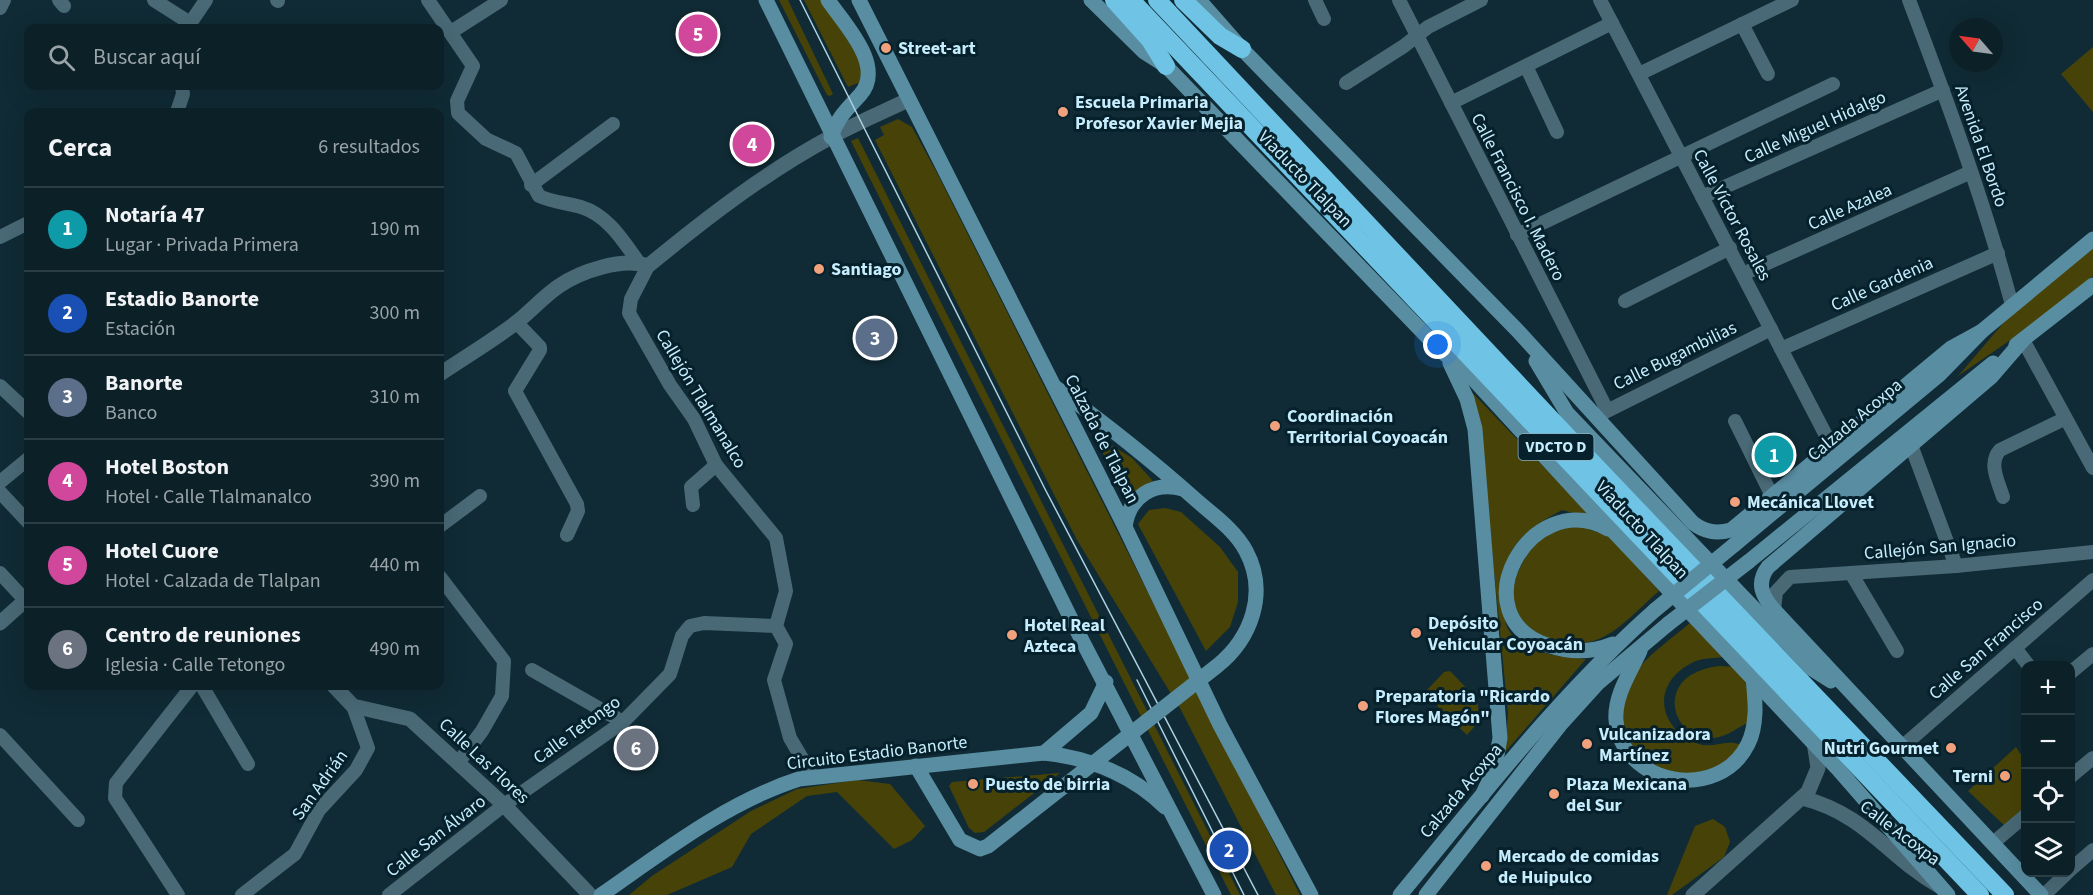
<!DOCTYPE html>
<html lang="es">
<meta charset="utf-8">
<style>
body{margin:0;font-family:"Source Sans 3",sans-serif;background:#152830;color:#f1f3f6}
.controls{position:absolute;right:18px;bottom:18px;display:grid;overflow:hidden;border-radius:12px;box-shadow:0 6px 24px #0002}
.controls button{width:54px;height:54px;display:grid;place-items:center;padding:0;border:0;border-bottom:2px solid #2c3e45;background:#0c2028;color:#f1f3f6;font:30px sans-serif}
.compass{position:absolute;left:1949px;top:18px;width:54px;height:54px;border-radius:50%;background:#0c2028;box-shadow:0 6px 24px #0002;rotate:298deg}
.you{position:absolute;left:1438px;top:345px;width:21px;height:21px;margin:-15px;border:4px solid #fff;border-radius:50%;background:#1a73e8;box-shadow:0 0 0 9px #1a73e833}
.badge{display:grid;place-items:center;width:39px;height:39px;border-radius:50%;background:#f1a17c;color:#fff;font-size:20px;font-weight:700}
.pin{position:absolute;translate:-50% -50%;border:3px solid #fff;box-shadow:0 2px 6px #0006}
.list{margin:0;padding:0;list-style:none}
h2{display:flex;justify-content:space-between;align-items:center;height:78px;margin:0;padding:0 24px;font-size:26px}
h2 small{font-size:20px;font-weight:400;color:#9aa3a8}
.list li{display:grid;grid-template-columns:39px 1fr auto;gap:18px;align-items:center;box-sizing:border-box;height:84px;padding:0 24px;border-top:2px solid #2c3e45}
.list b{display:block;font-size:22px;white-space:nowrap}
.list p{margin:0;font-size:20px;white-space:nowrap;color:#9aa3a8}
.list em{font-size:20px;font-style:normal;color:#9aa3a8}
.icon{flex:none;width:33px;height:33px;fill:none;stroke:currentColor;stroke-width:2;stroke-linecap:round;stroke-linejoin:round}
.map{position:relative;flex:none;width:2093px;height:895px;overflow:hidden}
.search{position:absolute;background:#0c2028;box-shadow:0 6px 24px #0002;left:24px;top:24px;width:420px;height:66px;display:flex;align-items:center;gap:15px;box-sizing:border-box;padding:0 21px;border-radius:12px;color:#9aa3a8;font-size:22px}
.panel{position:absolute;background:#0c2028;box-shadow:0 6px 24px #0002;left:24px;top:108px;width:420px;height:582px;border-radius:12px}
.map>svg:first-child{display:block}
</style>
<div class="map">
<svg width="2093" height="895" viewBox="0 0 2093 895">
<rect width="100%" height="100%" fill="#102b35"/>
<g fill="#474308">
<path d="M779 0H788L833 94 830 96 827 95Z"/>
<path d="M804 0H822L862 63 860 85 858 83 848 87Z"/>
<path d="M2093 47V112L2061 74Z"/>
<path d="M898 119 912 127 937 173 1300 895H1276L1181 710 1077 540 875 140 884 135 880 127Z"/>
<path d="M858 138 1240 895H1231L851 141Z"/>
<path d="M2093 245V276L2025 330 1958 376 2018 306Z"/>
<path d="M1463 383 1593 518 1562 510C1521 532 1500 550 1503 599 1503 610 1504 626 1512 635 1528 654 1563 657 1586 659L1505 752 1508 713 1479 417Z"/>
<path d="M1093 434 1132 458 1153 481 1125 497Z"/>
<path d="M1165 508 1181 512 1220 547 1238 572V602L1230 627 1206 651 1138 524 1149 510Z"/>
<path d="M1583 527 1610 537 1659 591C1639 608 1615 637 1589 642 1561 648 1522 636 1514 606 1508 583 1526 550 1544 537 1556 528 1569 527 1583 527Z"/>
<path d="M1692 621 1724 657C1715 658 1704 658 1696 661 1653 679 1654 725 1696 743 1712 750 1726 738 1741 745 1690 814 1588 749 1635 674 1645 656 1676 636 1692 621Z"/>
<path d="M1720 666 1738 667 1747 680V723C1739 727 1730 734 1722 736 1676 752 1645 674 1720 666Z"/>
<path d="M1450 671 1477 699 1480 720 1467 735 1437 706 1442 698 1426 691 1444 672Z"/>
<path d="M2016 747 2025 761V811L2007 828 1968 791Z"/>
<path d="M1060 773 984 832 975 833 969 828 949 786 952 782Z"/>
<path d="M857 780 890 784 925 826 912 840 894 849 837 792 807 796 751 834 732 867 667 895H629L652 876 751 811 797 789Z"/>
<path d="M1713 819 1725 827 1730 842 1724 857 1672 895H1667L1695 826Z"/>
</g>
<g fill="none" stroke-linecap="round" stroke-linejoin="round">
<g stroke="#496976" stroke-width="14">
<path d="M59 0 64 6"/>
<path d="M154 0 190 23"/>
<path d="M277 0 278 1"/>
<path d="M428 0 473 66 457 101 458 113 486 139 516 153 539 196C552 202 567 203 581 207 608 215 624 242 639 263"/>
<path d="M1315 0 1324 19"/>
<path d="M1399 0 1607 410"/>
<path d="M1600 0 1832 447"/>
<path d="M1909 0C1947 100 1984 201 2012 305"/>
<path d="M0 8 4 0"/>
<path d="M1742 24 1768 74"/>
<path d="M187 28 206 0"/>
<path d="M451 32 501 0"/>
<path d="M1526 66 1557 132"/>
<path d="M1639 74 1792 0"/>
<path d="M1346 83 1404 46 1428 27 1481 0"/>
<path d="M1451 103 1612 23"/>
<path d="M177 112 183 94 182 86"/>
<path d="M531 185 613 124"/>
<path d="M1702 197 1943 90"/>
<path d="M1517 235 1833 84"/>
<path d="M0 237 28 223"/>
<path d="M648 266 631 299 629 313 670 385 694 419 716 465 776 538 786 591 776 626 786 644 774 680 790 738 813 777"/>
<path d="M1743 274 1971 172"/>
<path d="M1625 301 1730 248"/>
<path d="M516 322 540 347V350L515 391 577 504 578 511 567 535"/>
<path d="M2023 340 2093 468"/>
<path d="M1781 349 1998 253"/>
<path d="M0 386 28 412"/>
<path d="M1601 414 1771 329"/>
<path d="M1735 421 1772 496"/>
<path d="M1911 445 1956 566"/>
<path d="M0 482 28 459"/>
<path d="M0 492 28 522"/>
<path d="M2003 497C1998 481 1988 463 2000 450L2064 419"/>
<path d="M693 505 691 487 716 465"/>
<path d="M440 526 480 496"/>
<path d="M0 573 26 601"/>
<path d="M1851 573 1897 651"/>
<path d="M440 577 504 661 502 696 482 731 458 763"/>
<path d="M1774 610 1776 592 1790 577 1956 566 2093 552"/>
<path d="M2015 648 2029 666"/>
<path d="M532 670 623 722"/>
<path d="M2070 673 2093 654"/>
<path d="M202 686 248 764"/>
<path d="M0 735 78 820"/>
<path d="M1903 746 2093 580"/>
<path d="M2070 777 2093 758"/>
<path d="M1993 843 2026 815"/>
<path d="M2070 870 2093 850"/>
<path d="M178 895 115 798 116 783 192 686"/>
<path d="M242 895 295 854 319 810 356 770 368 748 353 706"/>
<path d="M389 895 504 805 623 722 670 674 682 636 690 626 704 623 776 626"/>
<path d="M2044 895 2068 872"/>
</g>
<g stroke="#496976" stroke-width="15">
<path d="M440 374C465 357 492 341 517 322 531 311 544 296 559 286 581 271 623 257 648 266 705 219 767 171 833 136 857 123 883 112 908 100"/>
<path d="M0 623 28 598"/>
<path d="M334 686 353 706 410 719 504 805 590 895"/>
<path d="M1802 798C1866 814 1888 857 1939 886"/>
<path d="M1693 895 1808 792 1818 768 1814 742"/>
</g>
<g stroke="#598da2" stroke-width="15">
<path d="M766 0 1073 623 1214 895"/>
<path d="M828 0C844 24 886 66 860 95 847 109 837 118 831 137"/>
<path d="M859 0 1125 527 1220 725 1311 895"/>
<path d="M1091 0 1144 52 1166 66 1441 351 1464 369 1614 532 1838 769 1948 895"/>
<path d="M1199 0 1242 49 1517 330 1693 523C1705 532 1716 534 1731 530L1951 348 1982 331"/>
<path d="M2023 340 1991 377 1768 567C1756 583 1762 596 1774 610L2041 895"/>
<path d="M2016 345 2093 285"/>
<path d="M1536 361 1567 413 1812 669 1831 681"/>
<path d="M1450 363 1467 399 1475 429 1500 738 1495 767 1482 796"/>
<path d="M1055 387C1103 422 1150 459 1195 499 1212 514 1235 530 1246 551 1268 592 1252 638 1217 666"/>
<path d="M1125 527C1129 496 1154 481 1183 489"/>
<path d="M1608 529C1530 485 1457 618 1550 646 1571 653 1593 652 1613 644"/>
<path d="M1734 545 1939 375 1982 331 2093 239"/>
<path d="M1748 562 1993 363"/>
<path d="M1640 651C1631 671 1614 696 1616 720 1622 786 1719 803 1748 744 1758 724 1755 699 1753 677"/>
<path d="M1044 753 1091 713 1106 682"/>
<path d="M916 766 960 840 980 849 988 846 1063 787"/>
<path d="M601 895C663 852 727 802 799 779L1044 753C1091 758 1131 774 1165 807"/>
<path d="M1400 895C1481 797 1559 695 1655 610"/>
<path d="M1426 895 1560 725 1598 683 1668 624"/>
</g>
<g stroke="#6fc3e4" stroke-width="18">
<path d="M1114 0 1150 40 1166 66"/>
<path d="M1131 0 1980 895"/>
<path d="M1157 0 1565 434 2005 895"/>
<path d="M1183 0 1220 36 1242 49"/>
</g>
<g stroke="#acd1e1" stroke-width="1.5">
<path d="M800 0 1045 489 1258 895"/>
<path d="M1137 680 1244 895"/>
</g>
<g stroke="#598da2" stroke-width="15">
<path d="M1655 610 1734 545"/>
<path d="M1668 624 1748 562"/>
<path d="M1063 787 1217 666"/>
</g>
</g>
<g fill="#f1a17c" stroke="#06212b" stroke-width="2">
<circle cx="886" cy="48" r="6"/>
<circle cx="1063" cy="112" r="6"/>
<circle cx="819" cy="269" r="6"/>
<circle cx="1275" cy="426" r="6"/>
<circle cx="1735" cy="502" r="6"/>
<circle cx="1416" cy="633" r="6"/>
<circle cx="1012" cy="635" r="6"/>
<circle cx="1363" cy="706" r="6"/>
<circle cx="1587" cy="744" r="6"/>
<circle cx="1951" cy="748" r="6"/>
<circle cx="2005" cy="776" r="6"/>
<circle cx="973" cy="784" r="6"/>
<circle cx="1554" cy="794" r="6"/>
<circle cx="1486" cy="866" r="6"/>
</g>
<g text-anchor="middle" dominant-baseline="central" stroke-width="6" stroke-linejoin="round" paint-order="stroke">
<rect fill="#06212b" stroke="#8cb0bf" stroke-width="1.5" x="1518.5" y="434" width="75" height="26" rx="4.5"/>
<g font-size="16" font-weight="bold" fill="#c6edfe">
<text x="1556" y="447">VDCTO D</text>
</g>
<g font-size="18" font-weight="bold" fill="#c6edfe" stroke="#06212b" text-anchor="start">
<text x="898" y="48">Street-art</text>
<text x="1075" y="102">Escuela Primaria<tspan x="1075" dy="21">Profesor Xavier Mejia</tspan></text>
<text x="831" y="269">Santiago</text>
<text x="1287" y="416">Coordinación<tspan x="1287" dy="21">Territorial Coyoacán</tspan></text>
<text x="1747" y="502">Mecánica Llovet</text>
<text x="1428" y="623">Depósito<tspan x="1428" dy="21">Vehicular Coyoacán</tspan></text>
<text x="1024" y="625">Hotel Real<tspan x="1024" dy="21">Azteca</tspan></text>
<text x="1375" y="696">Preparatoria "Ricardo<tspan x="1375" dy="21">Flores Magón"</tspan></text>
<text x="1599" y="734">Vulcanizadora<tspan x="1599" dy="21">Martínez</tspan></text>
<text x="1939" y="748" text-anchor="end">Nutri Gourmet</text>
<text x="1993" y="776" text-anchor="end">Terni</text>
<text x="985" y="784">Puesto de birria</text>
<text x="1566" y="784">Plaza Mexicana<tspan x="1566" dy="21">del Sur</tspan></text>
<text x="1498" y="856">Mercado de comidas<tspan x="1498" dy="21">de Huipulco</tspan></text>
</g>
<g font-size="18" fill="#c6edfe" stroke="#06212b">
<text transform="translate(1815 127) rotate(-24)">Calle Miguel Hidalgo</text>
<text transform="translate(1981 146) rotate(71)">Avenida El Bordo</text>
<text transform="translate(1305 179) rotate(46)">Viaducto Tlalpan</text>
<text transform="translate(1518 197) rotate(63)">Calle Francisco I. Madero</text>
<text transform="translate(1850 207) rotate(-24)">Calle Azalea</text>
<text transform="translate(1732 215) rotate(62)">Calle Víctor Rosales</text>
<text transform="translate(1882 284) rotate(-24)">Calle Gardenia</text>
<text transform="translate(1675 356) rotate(-26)">Calle Bugambilias</text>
<text transform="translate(701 399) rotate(59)">Callejón Tlalmanalco</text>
<text transform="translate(1855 420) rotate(-40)">Calzada Acoxpa</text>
<text transform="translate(1102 439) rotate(63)">Calzada de Tlalpan</text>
<text transform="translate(1642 530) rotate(47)">Viaducto Tlalpan</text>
<text transform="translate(1940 547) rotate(-5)">Callejón San Ignacio</text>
<text transform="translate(1986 649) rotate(-41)">Calle San Francisco</text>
<text transform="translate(577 730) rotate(-36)">Calle Tetongo</text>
<text transform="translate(877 753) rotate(-7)">Circuito Estadio Banorte</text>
<text transform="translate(484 761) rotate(43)">Calle Las Flores</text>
<text transform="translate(320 785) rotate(-54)">San Adrián</text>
<text transform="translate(1461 791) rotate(-50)">Calzada Acoxpa</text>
<text transform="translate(1900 833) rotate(37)">Calle Acoxpa</text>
<text transform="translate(436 836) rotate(-38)">Calle San Álvaro</text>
</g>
</g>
</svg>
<div class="controls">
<button>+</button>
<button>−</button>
<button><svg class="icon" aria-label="locate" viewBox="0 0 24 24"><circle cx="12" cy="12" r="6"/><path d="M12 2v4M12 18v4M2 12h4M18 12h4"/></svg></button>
<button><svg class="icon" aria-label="layers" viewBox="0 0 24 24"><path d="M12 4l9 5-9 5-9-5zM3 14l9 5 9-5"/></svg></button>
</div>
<svg class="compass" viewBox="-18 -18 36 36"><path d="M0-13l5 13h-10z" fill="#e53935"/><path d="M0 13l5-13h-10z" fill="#9aa3a8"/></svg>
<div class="you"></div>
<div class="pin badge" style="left:1774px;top:455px;background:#0f9aa8">1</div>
<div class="pin badge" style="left:1229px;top:850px;background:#1a4fb4">2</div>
<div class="pin badge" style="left:875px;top:338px;background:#5c6f8a">3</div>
<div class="pin badge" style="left:752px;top:144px;background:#d1479c">4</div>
<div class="pin badge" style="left:698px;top:34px;background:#d1479c">5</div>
<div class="pin badge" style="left:636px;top:748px;background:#6b7280">6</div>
<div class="search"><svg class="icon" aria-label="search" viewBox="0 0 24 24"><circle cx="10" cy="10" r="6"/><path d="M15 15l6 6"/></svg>Buscar aquí</div>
<section class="panel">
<h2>Cerca<small>6 resultados</small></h2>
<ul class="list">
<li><span class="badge" style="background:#0f9aa8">1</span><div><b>Notaría 47</b><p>Lugar · Privada Primera</p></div><em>190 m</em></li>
<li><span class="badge" style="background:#1a4fb4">2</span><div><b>Estadio Banorte</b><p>Estación</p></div><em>300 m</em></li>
<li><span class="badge" style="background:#5c6f8a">3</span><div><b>Banorte</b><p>Banco</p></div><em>310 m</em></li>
<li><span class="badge" style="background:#d1479c">4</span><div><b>Hotel Boston</b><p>Hotel · Calle Tlalmanalco</p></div><em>390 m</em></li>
<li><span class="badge" style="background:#d1479c">5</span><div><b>Hotel Cuore</b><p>Hotel · Calzada de Tlalpan</p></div><em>440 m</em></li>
<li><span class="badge" style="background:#6b7280">6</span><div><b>Centro de reuniones</b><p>Iglesia · Calle Tetongo</p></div><em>490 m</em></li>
</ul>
</section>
</div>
